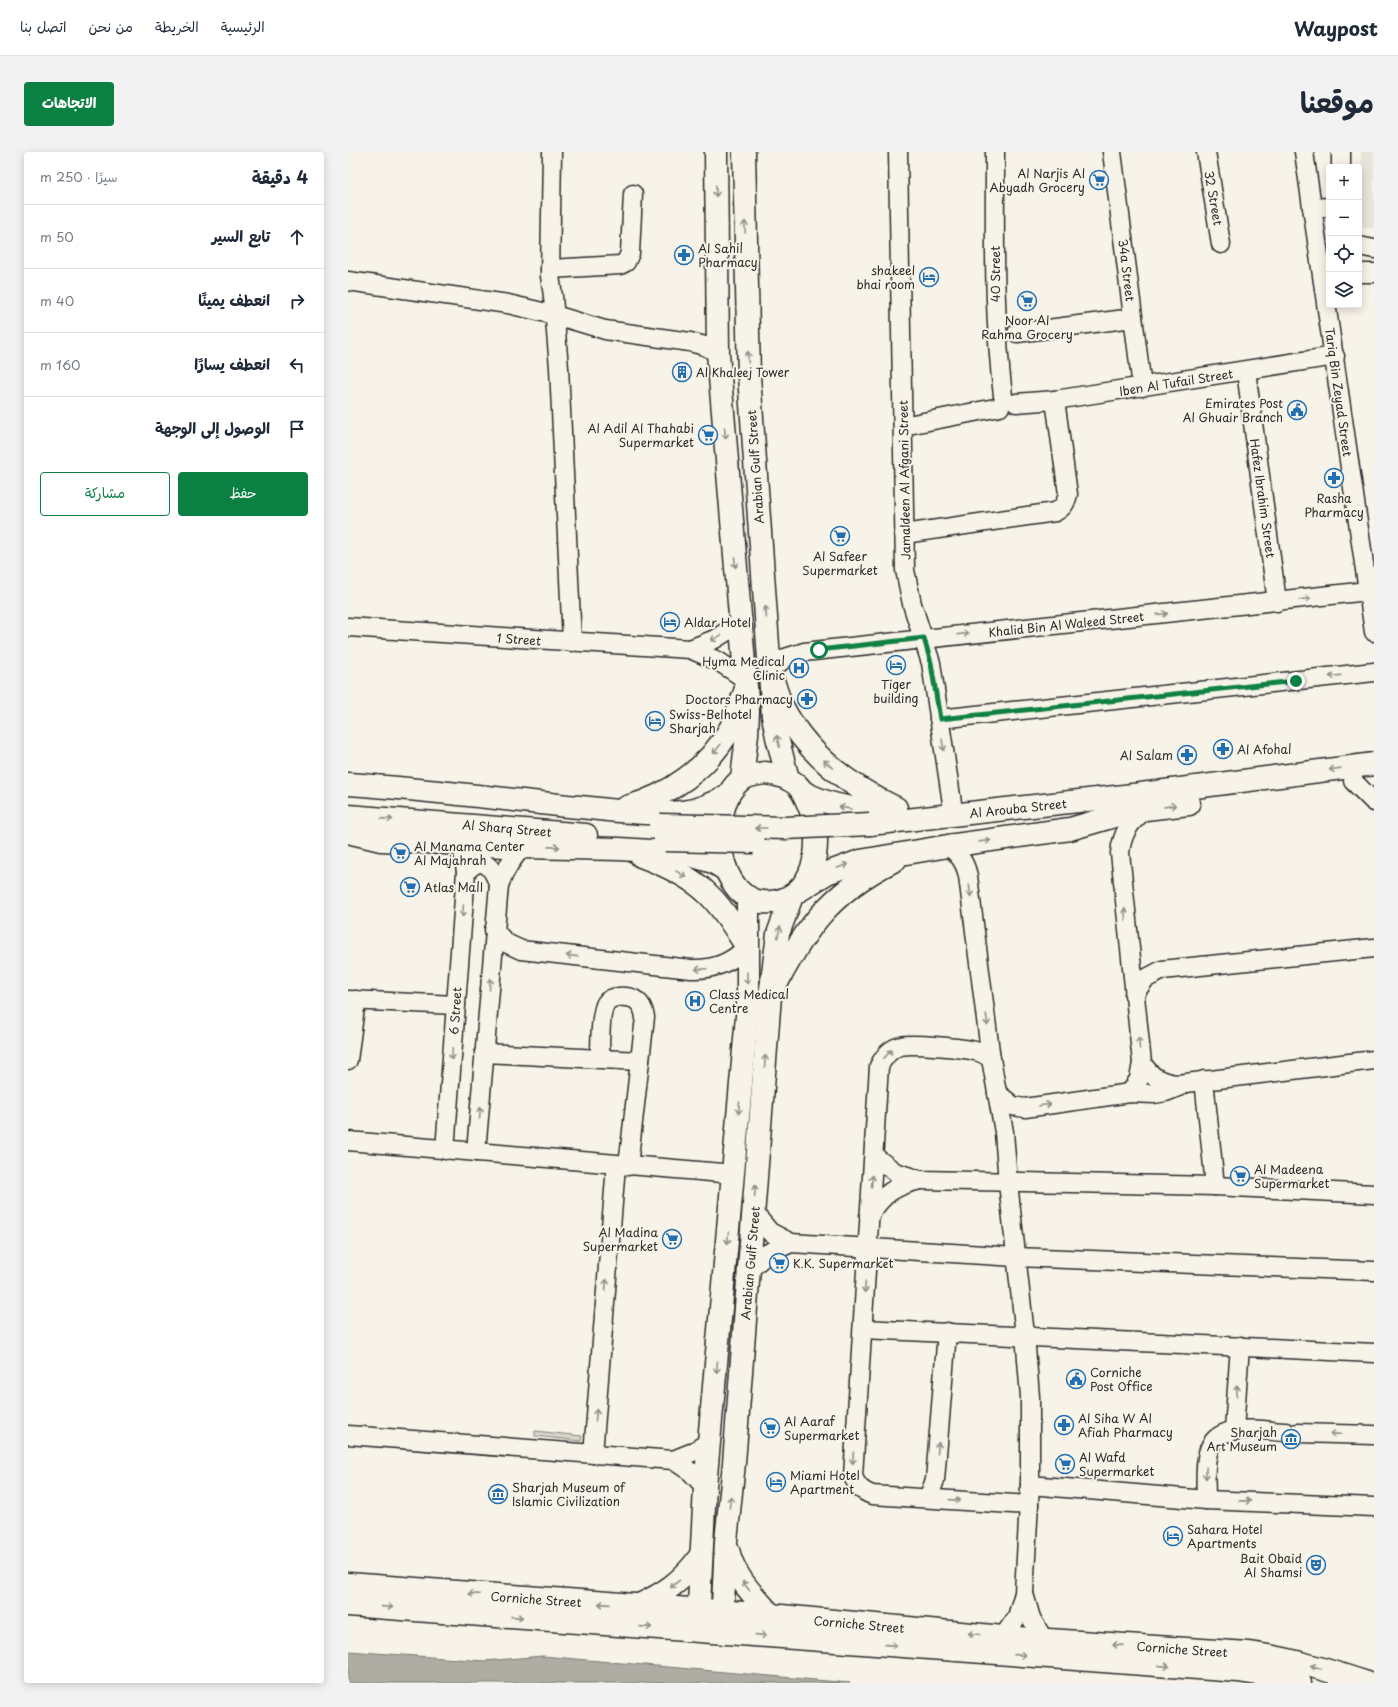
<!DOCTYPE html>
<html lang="ar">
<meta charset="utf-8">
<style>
body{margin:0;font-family:"Playpen Sans","Playpen Sans Arabic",sans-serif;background:#f2f2f3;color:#1f2937;direction:rtl}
.controls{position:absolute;right:12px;top:12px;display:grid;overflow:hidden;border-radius:4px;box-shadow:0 2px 10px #0003}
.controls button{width:36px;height:36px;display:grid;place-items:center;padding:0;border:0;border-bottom:1px solid #e0e1e3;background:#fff;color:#1f2937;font:20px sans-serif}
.stop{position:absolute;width:12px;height:12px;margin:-9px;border:3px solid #0b8043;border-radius:50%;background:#fff}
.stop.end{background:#0b8043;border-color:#fff;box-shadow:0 1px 4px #0008}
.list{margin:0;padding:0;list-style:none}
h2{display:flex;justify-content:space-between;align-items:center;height:52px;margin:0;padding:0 16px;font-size:17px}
h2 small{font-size:13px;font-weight:400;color:#747a83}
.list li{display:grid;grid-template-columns:26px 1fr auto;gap:12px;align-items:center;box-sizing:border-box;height:64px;padding:0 16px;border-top:1px solid #e0e1e3}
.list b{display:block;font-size:15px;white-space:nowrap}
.list em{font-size:13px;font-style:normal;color:#747a83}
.actions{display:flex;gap:8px;padding:12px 16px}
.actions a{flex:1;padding:9px 0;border:1px solid #0b8043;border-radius:4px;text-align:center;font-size:14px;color:#0b8043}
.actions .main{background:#0b8043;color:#fff}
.icon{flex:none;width:22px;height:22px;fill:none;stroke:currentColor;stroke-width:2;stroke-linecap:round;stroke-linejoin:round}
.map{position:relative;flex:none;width:1026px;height:1531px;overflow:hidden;direction:ltr;border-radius:4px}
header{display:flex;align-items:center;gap:24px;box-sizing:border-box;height:56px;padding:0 20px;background:#fff;border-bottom:1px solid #e0e1e3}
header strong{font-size:19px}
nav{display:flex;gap:22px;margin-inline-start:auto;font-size:14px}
.intro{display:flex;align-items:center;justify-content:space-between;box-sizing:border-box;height:96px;padding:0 24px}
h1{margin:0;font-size:28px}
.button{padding:10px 18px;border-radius:4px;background:#0b8043;color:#fff;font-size:14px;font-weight:700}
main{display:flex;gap:24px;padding:0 24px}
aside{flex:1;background:#fff;border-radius:4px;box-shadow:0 2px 10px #0003}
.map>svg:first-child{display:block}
</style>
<header>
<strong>Waypost</strong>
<nav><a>الرئيسية</a><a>الخريطة</a><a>من نحن</a><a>اتصل بنا</a></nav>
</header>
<div class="intro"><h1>موقعنا</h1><a class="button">الاتجاهات</a></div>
<main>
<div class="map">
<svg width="1026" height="1531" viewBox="0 0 1026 1531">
<rect width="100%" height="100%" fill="#f7f3e8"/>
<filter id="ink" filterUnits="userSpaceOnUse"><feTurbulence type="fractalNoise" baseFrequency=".025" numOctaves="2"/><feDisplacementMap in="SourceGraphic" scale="8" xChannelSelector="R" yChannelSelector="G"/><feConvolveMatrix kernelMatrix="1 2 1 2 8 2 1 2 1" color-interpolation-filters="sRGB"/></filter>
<g filter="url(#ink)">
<path fill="#e8e4da" d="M1013 0H1026V76H1014Z"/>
<path fill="#dad6cc" stroke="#82807c" d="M187 1279 234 1284 233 1289 187 1284Z"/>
<path fill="#afaca4" stroke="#7a7874" d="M0 1499 137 1509 194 1504 502 1531H0Z"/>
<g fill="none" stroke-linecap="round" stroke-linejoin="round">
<g stroke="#2b2b2b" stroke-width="21">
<g id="street">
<path d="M204 0 202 124 205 144 211 216 224 490"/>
<path d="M550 0 557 418 564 452 583 511 604 651"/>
<path d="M647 0C647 82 645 163 655 244"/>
<path d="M764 0 794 235"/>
<path d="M858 0 873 92"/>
<path d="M956 0 1026 480"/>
<path d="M993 15V0"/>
<path d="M964 56 981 55"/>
<path d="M1011 94 1026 97"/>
<path d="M202 117 272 113 278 110 282 101 285 42"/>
<path d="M1011 121H1026"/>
<path d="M0 129 160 152 207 163 257 178 342 190 357 194 370 201"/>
<path d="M669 181 785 166"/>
<path d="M898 219 929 450"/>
<path d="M668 251 707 248 987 204"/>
<path d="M555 274 652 255"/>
<path d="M556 382 707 360C715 356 718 351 720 342L707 248"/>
<path d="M0 475 342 497 370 509 397 527"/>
<path d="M342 497 367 487 392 471"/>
<path d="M422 519 437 506 456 500 1020 439"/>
<path d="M591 567 1026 520"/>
<path d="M1005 629 1026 650"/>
<path d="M600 694C611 702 617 710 620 724L643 907 656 980 660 1031 677 1183 682 1245V1333L676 1441 669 1465 655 1485"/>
<path d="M118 720C135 701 144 715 151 733"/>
<path d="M146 778 158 791 173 798 343 817C366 818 383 811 399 795"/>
<path d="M786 843 797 827 814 818 1026 796"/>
<path d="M0 848 108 853"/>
<path d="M136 901 292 909"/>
<path d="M252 906C252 895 252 859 258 851 263 843 282 843 289 849 294 853 296 859 297 865L280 1014"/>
<path d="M643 907C638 903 633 900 627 899 616 896 563 891 553 894 542 896 536 905 531 914L505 1324C509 1335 514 1339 524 1343L681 1353"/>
<path d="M0 908 8 848"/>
<path d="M794 911C803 925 813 931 830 932L1026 908"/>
<path d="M856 928 867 1034"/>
<path d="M649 941 665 954 677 956 782 941 806 942 818 940 833 934"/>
<path d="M782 941 791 927 794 911 772 701C774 681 782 669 799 657"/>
<path d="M0 989 386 1022"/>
<path d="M97 998 118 720 114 692"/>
<path d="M128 1000 151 733C157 717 164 706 175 695"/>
<path d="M526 1004 547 1020 572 1028 867 1034 1026 1042"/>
<path d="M406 1061 422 1080 443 1091"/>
<path d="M521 1064C535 1042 546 1034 572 1028"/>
<path d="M401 1118 420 1101 443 1091 668 1105 1026 1119"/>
<path d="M515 1177 1026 1201"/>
<path d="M886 1278 892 1194"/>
<path d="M949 1281 1026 1283"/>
<path d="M0 1283 325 1308 345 1300 362 1289"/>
<path d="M245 1302 268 1013"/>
<path d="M325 1308 343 1320 357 1335"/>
<path d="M682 1333 858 1348 1026 1355"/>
<path d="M578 1346 582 1341 587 1328 599 1180"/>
<path d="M858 1348C858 1333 856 1316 860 1301 868 1268 913 1279 938 1280"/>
<path d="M676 1442 683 1466 696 1488"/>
</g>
</g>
<g stroke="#2b2b2b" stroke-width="25">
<g id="secondary">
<path d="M368 0 370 201 400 559 399 582 394 627"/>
<path d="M396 0 401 224 425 564 429 585 440 627"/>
<path d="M417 621C429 622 439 625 448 632 456 639 459 649 463 659 475 693 467 746 423 750 367 756 357 653 394 627 401 623 410 622 417 621Z"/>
<path d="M380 1398C386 1425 406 1444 423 1463"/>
<path d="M0 1432 423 1463 655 1485 900 1501C941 1506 979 1518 1019 1531"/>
<path d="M0 1453 890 1519 916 1523 952 1531"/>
<path d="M289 1454C316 1442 336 1428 353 1403"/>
<path d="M350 1472 357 1335 400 853V745"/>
<path d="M374 1474 378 1389 386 1311 422 844 430 782 444 744"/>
</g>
</g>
<g stroke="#2b2b2b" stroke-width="25">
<g id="primary">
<path d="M422 519C426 531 429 543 434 554 458 601 501 634 548 656"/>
<path d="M0 632C74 637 147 646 220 654 257 657 299 664 335 660 351 658 366 651 380 643"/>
<path d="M455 640C484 655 512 660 545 656"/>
<path d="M279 655C321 644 361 615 382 577 389 564 393 550 398 537"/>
<path d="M762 661 841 652"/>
<path d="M0 664 238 683"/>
<path d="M522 672 785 643 1026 612"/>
<path d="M0 680 33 688 175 695 271 697 335 701 365 710 378 718"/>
<path d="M293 704C317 713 342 724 360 742 376 757 387 777 399 795"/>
<path d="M449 740 479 721 512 709 600 694 722 677 777 661"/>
<path d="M422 844C455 779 480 741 547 708"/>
</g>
</g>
<use href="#street" stroke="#f7f3e8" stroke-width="18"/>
<use href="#secondary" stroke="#f7f3e8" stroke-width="22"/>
<use href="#primary" stroke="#f7f3e8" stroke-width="22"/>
<g stroke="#2b2b2b" stroke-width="25" stroke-linecap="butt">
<g id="primary-bridge">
<path d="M312 673 437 676 522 672"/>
<path d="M317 688 406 690"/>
</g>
</g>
<use href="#primary-bridge" stroke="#f7f3e8" stroke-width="22"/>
</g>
<defs><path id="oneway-shaft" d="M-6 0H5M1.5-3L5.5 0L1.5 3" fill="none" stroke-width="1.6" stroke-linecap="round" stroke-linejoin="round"/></defs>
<g stroke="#918f8a">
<use href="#oneway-shaft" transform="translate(368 39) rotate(89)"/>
<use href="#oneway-shaft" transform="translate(397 75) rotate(-91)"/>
<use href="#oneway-shaft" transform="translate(400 205) rotate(-92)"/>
<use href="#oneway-shaft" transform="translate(377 281) rotate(85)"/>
<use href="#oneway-shaft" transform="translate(387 410) rotate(85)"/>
<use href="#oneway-shaft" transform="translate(957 447) rotate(-7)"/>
<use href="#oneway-shaft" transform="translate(418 460) rotate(-94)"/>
<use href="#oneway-shaft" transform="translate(814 462) rotate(-6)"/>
<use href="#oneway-shaft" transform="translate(615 482) rotate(-6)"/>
<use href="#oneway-shaft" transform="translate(368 486) rotate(151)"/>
<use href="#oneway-shaft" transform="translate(987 524) rotate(174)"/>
<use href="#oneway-shaft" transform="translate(430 589) rotate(-103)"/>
<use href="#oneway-shaft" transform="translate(595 593) rotate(81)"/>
<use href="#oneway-shaft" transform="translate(369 597) rotate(129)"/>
<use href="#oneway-shaft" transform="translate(480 612) rotate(-137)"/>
<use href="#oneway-shaft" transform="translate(987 617) rotate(172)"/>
<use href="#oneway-shaft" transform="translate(822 654) rotate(-8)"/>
<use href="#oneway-shaft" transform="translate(497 656) rotate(-169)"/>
<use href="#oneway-shaft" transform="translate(39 667) rotate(4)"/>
<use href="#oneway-shaft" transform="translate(413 676) rotate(-180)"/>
<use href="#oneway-shaft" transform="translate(637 689) rotate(-8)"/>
<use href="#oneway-shaft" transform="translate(206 695) rotate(1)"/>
<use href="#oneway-shaft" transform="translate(495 714) rotate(-20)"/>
<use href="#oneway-shaft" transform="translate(333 722) rotate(32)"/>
<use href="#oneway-shaft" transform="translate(622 739) rotate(83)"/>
<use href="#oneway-shaft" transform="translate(115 759) rotate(94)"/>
<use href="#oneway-shaft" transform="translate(777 762) rotate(-96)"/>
<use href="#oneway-shaft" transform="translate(431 780) rotate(-76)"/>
<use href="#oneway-shaft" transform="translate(224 804) rotate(-174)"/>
<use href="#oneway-shaft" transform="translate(353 817) rotate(177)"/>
<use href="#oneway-shaft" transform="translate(399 826) rotate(89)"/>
<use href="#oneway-shaft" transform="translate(142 832) rotate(-85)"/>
<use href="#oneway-shaft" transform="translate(639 868) rotate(83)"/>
<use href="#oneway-shaft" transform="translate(791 891) rotate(-96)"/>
<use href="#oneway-shaft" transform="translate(104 902) rotate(94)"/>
<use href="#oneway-shaft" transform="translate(540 902) rotate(-46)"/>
<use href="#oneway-shaft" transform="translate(417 909) rotate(-86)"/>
<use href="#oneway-shaft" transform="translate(697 953) rotate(-8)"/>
<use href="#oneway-shaft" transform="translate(391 956) rotate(95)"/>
<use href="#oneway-shaft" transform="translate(132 961) rotate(-85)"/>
<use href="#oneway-shaft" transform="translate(524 1029) rotate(-85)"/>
<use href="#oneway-shaft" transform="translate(407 1039) rotate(-86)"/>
<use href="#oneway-shaft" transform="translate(380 1086) rotate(95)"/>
<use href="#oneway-shaft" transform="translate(258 1133) rotate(-85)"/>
<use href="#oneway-shaft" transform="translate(517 1135) rotate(94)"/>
<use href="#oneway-shaft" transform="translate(369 1215) rotate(95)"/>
<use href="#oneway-shaft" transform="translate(889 1239) rotate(-86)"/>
<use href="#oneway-shaft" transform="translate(248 1263) rotate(-85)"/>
<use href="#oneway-shaft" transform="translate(988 1282) rotate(-178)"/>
<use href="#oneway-shaft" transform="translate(590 1296) rotate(-85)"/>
<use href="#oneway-shaft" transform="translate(505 1306) rotate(94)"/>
<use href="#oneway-shaft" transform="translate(858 1321) rotate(91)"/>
<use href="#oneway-shaft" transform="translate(607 1348) rotate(4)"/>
<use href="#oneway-shaft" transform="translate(897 1349) rotate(1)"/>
<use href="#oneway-shaft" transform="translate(382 1350) rotate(-84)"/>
<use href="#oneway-shaft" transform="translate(327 1432) rotate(140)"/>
<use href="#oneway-shaft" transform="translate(398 1434) rotate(-127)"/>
<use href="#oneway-shaft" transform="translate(126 1442) rotate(-176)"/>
<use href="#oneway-shaft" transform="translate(256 1452) rotate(-176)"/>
<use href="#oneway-shaft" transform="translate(39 1455) rotate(4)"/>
<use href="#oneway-shaft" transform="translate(169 1465) rotate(4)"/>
<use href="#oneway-shaft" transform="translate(298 1475) rotate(4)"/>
<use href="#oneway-shaft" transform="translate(626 1482) rotate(-175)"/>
<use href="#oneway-shaft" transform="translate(413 1483) rotate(4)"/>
<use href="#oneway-shaft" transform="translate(543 1493) rotate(4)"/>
<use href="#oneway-shaft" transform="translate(770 1493) rotate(-176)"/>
<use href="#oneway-shaft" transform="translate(672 1503) rotate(4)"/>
<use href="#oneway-shaft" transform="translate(816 1514) rotate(4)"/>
<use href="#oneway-shaft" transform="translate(968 1515) rotate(-164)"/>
</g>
</g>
<g fill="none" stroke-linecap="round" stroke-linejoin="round" filter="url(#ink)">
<path stroke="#0b8043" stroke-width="5" d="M471 498 576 486 583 511 592 567 948 529"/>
</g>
<defs>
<g id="supermarket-ring" transform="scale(1)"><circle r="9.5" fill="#f7f3e8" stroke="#1f6fb2" stroke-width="1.5"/><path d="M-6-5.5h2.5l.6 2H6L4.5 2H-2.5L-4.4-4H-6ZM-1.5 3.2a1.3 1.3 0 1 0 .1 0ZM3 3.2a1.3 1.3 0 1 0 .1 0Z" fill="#1f6fb2"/></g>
<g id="pharmacy-ring" transform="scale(1)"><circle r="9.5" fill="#f7f3e8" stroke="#1f6fb2" stroke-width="1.5"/><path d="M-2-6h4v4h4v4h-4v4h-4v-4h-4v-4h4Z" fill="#1f6fb2"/></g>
<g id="hotel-ring" transform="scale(1)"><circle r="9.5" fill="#f7f3e8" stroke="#1f6fb2" stroke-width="1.5"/><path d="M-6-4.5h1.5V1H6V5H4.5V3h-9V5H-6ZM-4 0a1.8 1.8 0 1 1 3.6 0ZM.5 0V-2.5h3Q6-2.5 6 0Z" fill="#1f6fb2"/></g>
<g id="building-ring" transform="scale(1)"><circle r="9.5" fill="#f7f3e8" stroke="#1f6fb2" stroke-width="1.5"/><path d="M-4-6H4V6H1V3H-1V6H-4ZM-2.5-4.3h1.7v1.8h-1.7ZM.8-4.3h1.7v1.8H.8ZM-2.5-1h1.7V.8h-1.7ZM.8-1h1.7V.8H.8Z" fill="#1f6fb2"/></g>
<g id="civic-ring" transform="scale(1)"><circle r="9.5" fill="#f7f3e8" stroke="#1f6fb2" stroke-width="1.5"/><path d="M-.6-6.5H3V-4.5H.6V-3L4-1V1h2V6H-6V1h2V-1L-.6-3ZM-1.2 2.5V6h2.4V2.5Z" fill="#1f6fb2"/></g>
<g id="hospital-ring" transform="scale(1)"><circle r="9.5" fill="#f7f3e8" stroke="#1f6fb2" stroke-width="1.5"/><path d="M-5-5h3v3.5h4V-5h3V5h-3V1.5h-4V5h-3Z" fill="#1f6fb2"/></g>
<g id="museum-ring" transform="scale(1)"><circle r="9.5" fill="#f7f3e8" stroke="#1f6fb2" stroke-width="1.5"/><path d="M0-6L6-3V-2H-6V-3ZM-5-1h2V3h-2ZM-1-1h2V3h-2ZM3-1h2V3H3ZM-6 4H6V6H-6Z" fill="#1f6fb2"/></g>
<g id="theatre-ring" transform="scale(1)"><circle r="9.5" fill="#f7f3e8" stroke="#1f6fb2" stroke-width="1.5"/><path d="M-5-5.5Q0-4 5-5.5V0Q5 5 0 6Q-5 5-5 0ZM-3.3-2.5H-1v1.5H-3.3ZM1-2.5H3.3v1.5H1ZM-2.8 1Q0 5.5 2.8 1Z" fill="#1f6fb2"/></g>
</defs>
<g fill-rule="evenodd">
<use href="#supermarket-ring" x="751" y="28"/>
<use href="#pharmacy-ring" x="336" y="103"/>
<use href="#hotel-ring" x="581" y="125"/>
<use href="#supermarket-ring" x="679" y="149"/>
<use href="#building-ring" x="334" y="220"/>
<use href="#civic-ring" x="949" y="258"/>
<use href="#supermarket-ring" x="360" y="283"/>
<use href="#pharmacy-ring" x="986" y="326"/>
<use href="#supermarket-ring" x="492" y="384"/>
<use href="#hotel-ring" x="322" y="470"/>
<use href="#hotel-ring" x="548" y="513"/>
<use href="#hospital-ring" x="451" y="516"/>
<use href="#pharmacy-ring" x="459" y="547"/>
<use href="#hotel-ring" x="307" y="569"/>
<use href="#pharmacy-ring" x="875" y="597"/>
<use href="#pharmacy-ring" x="839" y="603"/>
<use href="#supermarket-ring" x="52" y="701"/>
<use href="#supermarket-ring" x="62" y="735"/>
<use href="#hospital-ring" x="347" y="849"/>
<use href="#supermarket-ring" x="892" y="1024"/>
<use href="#supermarket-ring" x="324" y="1087"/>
<use href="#supermarket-ring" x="431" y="1111"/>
<use href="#civic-ring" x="728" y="1227"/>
<use href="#pharmacy-ring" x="716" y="1273"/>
<use href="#supermarket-ring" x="422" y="1276"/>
<use href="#museum-ring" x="943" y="1287"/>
<use href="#supermarket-ring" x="717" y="1312"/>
<use href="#hotel-ring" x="428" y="1330"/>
<use href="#museum-ring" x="150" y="1342"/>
<use href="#hotel-ring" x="825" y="1384"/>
<use href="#theatre-ring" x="968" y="1413"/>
</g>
<g text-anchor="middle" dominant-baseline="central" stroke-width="4" stroke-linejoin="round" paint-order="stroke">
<g font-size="12" fill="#2b2b2b" stroke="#f7f3e8" text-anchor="start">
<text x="737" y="21" text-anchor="end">Al Narjis Al<tspan x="737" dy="14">Abyadh Grocery</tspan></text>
<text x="350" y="96">Al Sahil<tspan x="350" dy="14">Pharmacy</tspan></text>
<text x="567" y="118" text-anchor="end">shakeel<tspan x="567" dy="14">bhai room</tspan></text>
<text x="679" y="168" text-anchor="middle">Noor Al<tspan x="679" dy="14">Rahma Grocery</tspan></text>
<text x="348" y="220">Al Khaleej Tower</text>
<text x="935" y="251" text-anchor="end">Emirates Post<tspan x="935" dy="14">Al Ghuair Branch</tspan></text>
<text x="346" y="276" text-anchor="end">Al Adil Al Thahabi<tspan x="346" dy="14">Supermarket</tspan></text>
<text x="986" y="346" text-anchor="middle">Rasha<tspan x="986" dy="14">Pharmacy</tspan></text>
<text x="492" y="404" text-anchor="middle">Al Safeer<tspan x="492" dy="14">Supermarket</tspan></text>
<text x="336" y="470">Aldar Hotel</text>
<text x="437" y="509" text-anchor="end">Hyma Medical<tspan x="437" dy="14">Clinic</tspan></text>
<text x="548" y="532" text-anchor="middle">Tiger<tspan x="548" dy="14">building</tspan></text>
<text x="445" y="547" text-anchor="end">Doctors Pharmacy</text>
<text x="321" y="562">Swiss-Belhotel<tspan x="321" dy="14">Sharjah</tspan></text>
<text x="889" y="597">Al Afohal</text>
<text x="825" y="603" text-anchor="end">Al Salam</text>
<text x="66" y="694">Al Manama Center<tspan x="66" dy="14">Al Majahrah</tspan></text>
<text x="76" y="735">Atlas Mall</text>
<text x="361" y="842">Class Medical<tspan x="361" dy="14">Centre</tspan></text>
<text x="906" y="1017">Al Madeena<tspan x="906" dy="14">Supermarket</tspan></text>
<text x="310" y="1080" text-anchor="end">Al Madina<tspan x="310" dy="14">Supermarket</tspan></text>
<text x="445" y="1111">K.K. Supermarket</text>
<text x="742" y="1220">Corniche<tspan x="742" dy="14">Post Office</tspan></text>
<text x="730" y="1266">Al Siha W Al<tspan x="730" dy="14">Afiah Pharmacy</tspan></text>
<text x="436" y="1269">Al Aaraf<tspan x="436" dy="14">Supermarket</tspan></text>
<text x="929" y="1280" text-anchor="end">Sharjah<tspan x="929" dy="14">Art Museum</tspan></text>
<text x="731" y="1305">Al Wafd<tspan x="731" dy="14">Supermarket</tspan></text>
<text x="442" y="1323">Miami Hotel<tspan x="442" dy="14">Apartment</tspan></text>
<text x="164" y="1335">Sharjah Museum of<tspan x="164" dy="14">Islamic Civilization</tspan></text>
<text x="839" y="1377">Sahara Hotel<tspan x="839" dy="14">Apartments</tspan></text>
<text x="954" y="1406" text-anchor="end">Bait Obaid<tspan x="954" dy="14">Al Shamsi</tspan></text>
</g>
<g font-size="12" fill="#2b2b2b" stroke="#f7f3e8">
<text transform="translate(866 46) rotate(80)">32 Street</text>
<text transform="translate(779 118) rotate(83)">34a Street</text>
<text transform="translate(647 122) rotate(-90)">40 Street</text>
<text transform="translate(828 230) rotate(-9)">Iben Al Tufail Street</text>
<text transform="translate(991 240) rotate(82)">Tariq Bin Zeyad Street</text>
<text transform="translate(407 315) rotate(-94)">Arabian Gulf Street</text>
<text transform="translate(556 328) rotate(-91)">Jamaldeen Al Afgani Street</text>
<text transform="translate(915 346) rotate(82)">Hafez Ibrahim Street</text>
<text transform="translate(718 472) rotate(-6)">Khalid Bin Al Waleed Street</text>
<text transform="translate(171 487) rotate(4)">1 Street</text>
<text transform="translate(670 656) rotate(-6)">Al Arouba Street</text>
<text transform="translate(159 676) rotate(5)">Al Sharq Street</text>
<text transform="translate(107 859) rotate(-86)">6 Street</text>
<text transform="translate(402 1111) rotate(-85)">Arabian Gulf Street</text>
<text transform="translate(188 1447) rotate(4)">Corniche Street</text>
<text transform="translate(511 1472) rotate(5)">Corniche Street</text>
<text transform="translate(834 1497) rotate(4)">Corniche Street</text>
</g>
</g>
</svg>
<div class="controls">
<button>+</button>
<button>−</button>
<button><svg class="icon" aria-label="locate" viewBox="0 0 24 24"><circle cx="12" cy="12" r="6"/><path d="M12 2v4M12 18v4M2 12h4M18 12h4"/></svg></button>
<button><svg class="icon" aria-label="layers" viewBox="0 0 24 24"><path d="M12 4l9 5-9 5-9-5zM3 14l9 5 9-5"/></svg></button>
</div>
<div class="stop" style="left:471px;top:498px"></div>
<div class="stop end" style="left:948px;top:529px"></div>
</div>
<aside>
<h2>4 دقيقة<small>سيرًا · 250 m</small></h2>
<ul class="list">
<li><svg class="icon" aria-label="ahead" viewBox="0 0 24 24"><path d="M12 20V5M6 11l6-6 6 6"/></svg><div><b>تابع السير</b></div><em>50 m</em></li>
<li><svg class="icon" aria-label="right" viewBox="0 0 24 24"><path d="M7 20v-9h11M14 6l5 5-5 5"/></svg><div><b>انعطف يمينًا</b></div><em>40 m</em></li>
<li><svg class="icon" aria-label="left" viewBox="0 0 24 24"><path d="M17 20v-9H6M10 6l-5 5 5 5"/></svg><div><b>انعطف يسارًا</b></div><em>160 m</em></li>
<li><svg class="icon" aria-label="arrive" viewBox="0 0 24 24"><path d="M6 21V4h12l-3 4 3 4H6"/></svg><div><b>الوصول إلى الوجهة</b></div></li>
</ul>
<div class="actions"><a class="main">حفظ</a><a>مشاركة</a></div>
</aside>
</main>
